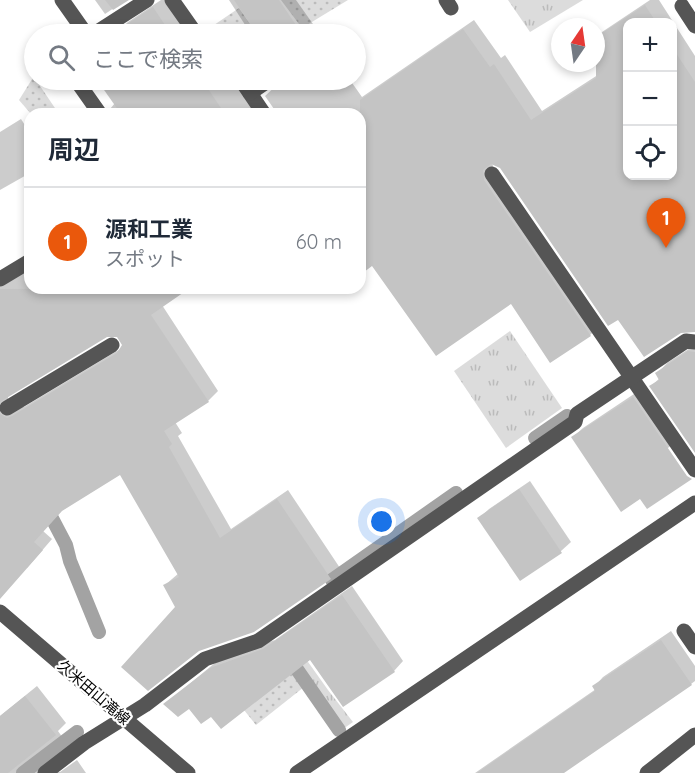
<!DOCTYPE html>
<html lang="ja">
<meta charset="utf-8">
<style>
body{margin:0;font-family:Quicksand,"Noto Sans JP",sans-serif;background:#f2f2f3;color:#1f2937}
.controls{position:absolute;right:18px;top:18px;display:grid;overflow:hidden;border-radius:12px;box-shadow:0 3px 9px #0003}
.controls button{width:54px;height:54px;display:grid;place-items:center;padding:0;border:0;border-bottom:2px solid #e0e1e3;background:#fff;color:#1f2937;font:30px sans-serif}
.compass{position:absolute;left:551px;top:18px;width:54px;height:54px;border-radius:50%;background:#fff;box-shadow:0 3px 9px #0003;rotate:13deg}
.you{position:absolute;left:382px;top:522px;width:21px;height:21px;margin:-15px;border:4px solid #fff;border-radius:50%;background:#1a73e8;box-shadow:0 0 0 9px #1a73e833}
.badge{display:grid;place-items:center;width:39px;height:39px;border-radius:50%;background:#ea580c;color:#fff;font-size:20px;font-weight:700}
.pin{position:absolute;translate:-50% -50px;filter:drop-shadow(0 2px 3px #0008)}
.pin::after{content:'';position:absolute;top:32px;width:21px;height:18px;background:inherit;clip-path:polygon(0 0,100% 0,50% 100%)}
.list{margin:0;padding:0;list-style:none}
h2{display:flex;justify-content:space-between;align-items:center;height:78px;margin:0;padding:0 24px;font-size:26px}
h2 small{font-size:20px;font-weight:400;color:#747a83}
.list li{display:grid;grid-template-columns:39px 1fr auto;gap:18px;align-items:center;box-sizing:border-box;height:108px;padding:0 24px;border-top:2px solid #e0e1e3}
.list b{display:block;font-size:22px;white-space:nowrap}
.list p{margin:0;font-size:20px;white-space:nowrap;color:#747a83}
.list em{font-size:20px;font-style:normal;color:#747a83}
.icon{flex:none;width:33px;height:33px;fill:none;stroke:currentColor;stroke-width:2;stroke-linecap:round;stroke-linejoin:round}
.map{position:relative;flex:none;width:695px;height:773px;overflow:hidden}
.search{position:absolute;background:#fff;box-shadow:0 3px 9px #0003;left:24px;top:24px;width:342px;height:66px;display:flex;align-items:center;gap:15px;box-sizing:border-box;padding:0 21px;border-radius:33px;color:#747a83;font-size:22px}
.panel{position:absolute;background:#fff;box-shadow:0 3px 9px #0003;left:24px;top:108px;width:342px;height:186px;border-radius:18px}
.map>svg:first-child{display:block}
</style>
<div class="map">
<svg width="695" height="773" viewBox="0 0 695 773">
<defs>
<pattern id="grass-tufts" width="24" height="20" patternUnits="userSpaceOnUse" patternTransform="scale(1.5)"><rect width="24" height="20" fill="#dcdcdc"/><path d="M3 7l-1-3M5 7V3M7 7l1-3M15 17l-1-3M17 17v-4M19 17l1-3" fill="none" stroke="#bbb"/></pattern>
<pattern id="garden-dots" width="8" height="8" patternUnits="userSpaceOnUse" patternTransform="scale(1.5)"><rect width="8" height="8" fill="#dcdcdc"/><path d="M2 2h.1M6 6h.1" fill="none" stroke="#bbb" stroke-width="1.8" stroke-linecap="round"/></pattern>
</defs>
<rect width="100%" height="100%" fill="#fff"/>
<g fill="url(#grass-tufts)">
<path d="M508 0H583L530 32Z"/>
<path d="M510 331 562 408 506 448 454 371Z"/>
<path d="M291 638 328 690 353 722 343 729 284 643Z"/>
</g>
<g fill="url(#garden-dots)">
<path d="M281 0H348L302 28Z"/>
<path d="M239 8 257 34H221L214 25Z"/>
<path d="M34 76V80H36L59 114H31L19 100Z"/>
<path d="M294 672 304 687 256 725 244 710Z"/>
</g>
<g fill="#0003" fill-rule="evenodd">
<path d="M95 0H126L105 14Z"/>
<path d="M161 0H165L188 34H119L117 32 128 22Z"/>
<path d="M229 0H296L320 34H251Z"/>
<path d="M650 0H659L695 56V331L618 317 498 164 492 163 494 169 601 325 590 335 550 361 511 302 373 264 360 273V114H97L103 110 110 113V109L115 103 101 83 104 80H246L271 113H274V109L265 96 280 82V80H350L362 97 474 20 501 58 505 55 542 111 607 69 596 53V36ZM628 22H672V176H628Z"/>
<path d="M21 119 30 133V173L0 190V132Z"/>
<path d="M30 269V288H188L162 305 218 391 208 401 175 422 182 433 178 436 231 529 288 490 340 568 330 578 177 608 165 585 179 573 121 473 64 508 43 531 52 539 27 568 0 563V285ZM107 335H117L122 340V348L24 407 8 402V394Z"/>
<path d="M695 345V430L651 386 660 378 657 374 667 363Z"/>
<path d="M643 388 678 439 668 448 661 453 573 437 583 428Z"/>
<path d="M530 481 571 542 561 551 520 579 479 519 489 509Z"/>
<path d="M352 586 403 661 394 671 311 658 211 714 189 707 165 704 221 658 275 640Z"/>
<path d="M671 631 695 666V681L691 684 562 773H475L596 689 594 687 603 677Z"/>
<path d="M37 686 66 723 58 731 65 741 47 757 48 767 53 771 60 772 77 760 86 773H0V716Z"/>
</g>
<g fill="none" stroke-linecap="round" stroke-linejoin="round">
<g stroke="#a3a3a3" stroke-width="14">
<path d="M535 438 567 416"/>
<path d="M45 505 66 545 70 561 99 632"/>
<path d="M332 580 456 493"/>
<path d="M287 655 339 730"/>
<path d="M23 773 77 732"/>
</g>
</g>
<g fill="#c4c4c4">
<path d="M105 0H129L113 10Z"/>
<path d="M234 0H279L302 34H257Z"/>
<path d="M645 5 656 22H627V176H672V47L695 82V332L681 333 644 357 618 320 608 326 500 168 491 164 483 170 484 180 591 336 550 363 511 304 436 356 372 266 360 275V100L463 29 490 67 494 64 531 120 596 78V37Z"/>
<path d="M153 7 171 34H130L124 26Z"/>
<path d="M97 80H202L225 114H121Z"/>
<path d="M190 288 151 315 209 402 164 431 172 444 169 447 220 538 277 499 331 579 254 632 199 651 148 691 121 667 175 607 163 585 179 577 120 475 62 511 34 542 43 550 0 599V414L7 418 12 416 117 353 122 345 117 337H107L0 402V289Z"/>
<path d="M688 351 695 352V453L649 386 659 380 655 373Z"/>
<path d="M633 397 687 476 692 479 647 509 640 499 621 512 571 437Z"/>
<path d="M519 489 562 553 520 581 477 518Z"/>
<path d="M342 595 395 672 343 707 310 660 221 729 211 717 201 724 189 709 178 717 163 704 210 668 263 649Z"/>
<path d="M661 640 692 685 564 773H477L595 691 592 686Z"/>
<path d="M25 696 56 735 8 773H0V716Z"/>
</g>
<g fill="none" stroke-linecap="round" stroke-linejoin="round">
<g stroke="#555" stroke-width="15">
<path d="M62 0 86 34"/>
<path d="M172 0 196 34"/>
<path d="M446 0 451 8"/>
<path d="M682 6 695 26"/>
<path d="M94 34 147 0"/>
<path d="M76 80 100 114"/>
<path d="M241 80 264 114"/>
<path d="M250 93 269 80"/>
<path d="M492 174 695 470"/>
<path d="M0 279 30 261"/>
<path d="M7 408 112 345"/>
<path d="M0 612 188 773"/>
<path d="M684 631 695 647"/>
<path d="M45 773 84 743 145 705 205 659 258 641 575 422 577 414 686 341 695 342"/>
<path d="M297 773 695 503"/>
<path d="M647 773 695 735"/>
</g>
</g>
<g text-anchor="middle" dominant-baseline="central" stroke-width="4.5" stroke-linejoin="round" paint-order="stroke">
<g font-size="15" fill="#000" stroke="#fff">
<text transform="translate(94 692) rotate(41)">久米田山滝線</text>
</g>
</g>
</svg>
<div class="controls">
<button>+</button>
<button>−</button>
<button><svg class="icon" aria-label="locate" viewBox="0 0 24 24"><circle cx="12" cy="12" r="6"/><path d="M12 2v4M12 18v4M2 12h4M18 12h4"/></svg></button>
</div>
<svg class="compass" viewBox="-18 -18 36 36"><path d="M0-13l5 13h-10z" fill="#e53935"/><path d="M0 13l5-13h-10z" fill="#747a83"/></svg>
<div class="you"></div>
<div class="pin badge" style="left:666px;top:248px">1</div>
<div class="search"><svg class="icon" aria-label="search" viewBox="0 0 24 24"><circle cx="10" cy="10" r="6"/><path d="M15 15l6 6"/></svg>ここで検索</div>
<section class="panel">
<h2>周辺<small></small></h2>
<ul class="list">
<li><span class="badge">1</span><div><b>源和工業</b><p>スポット</p></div><em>60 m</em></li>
</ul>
</section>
</div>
